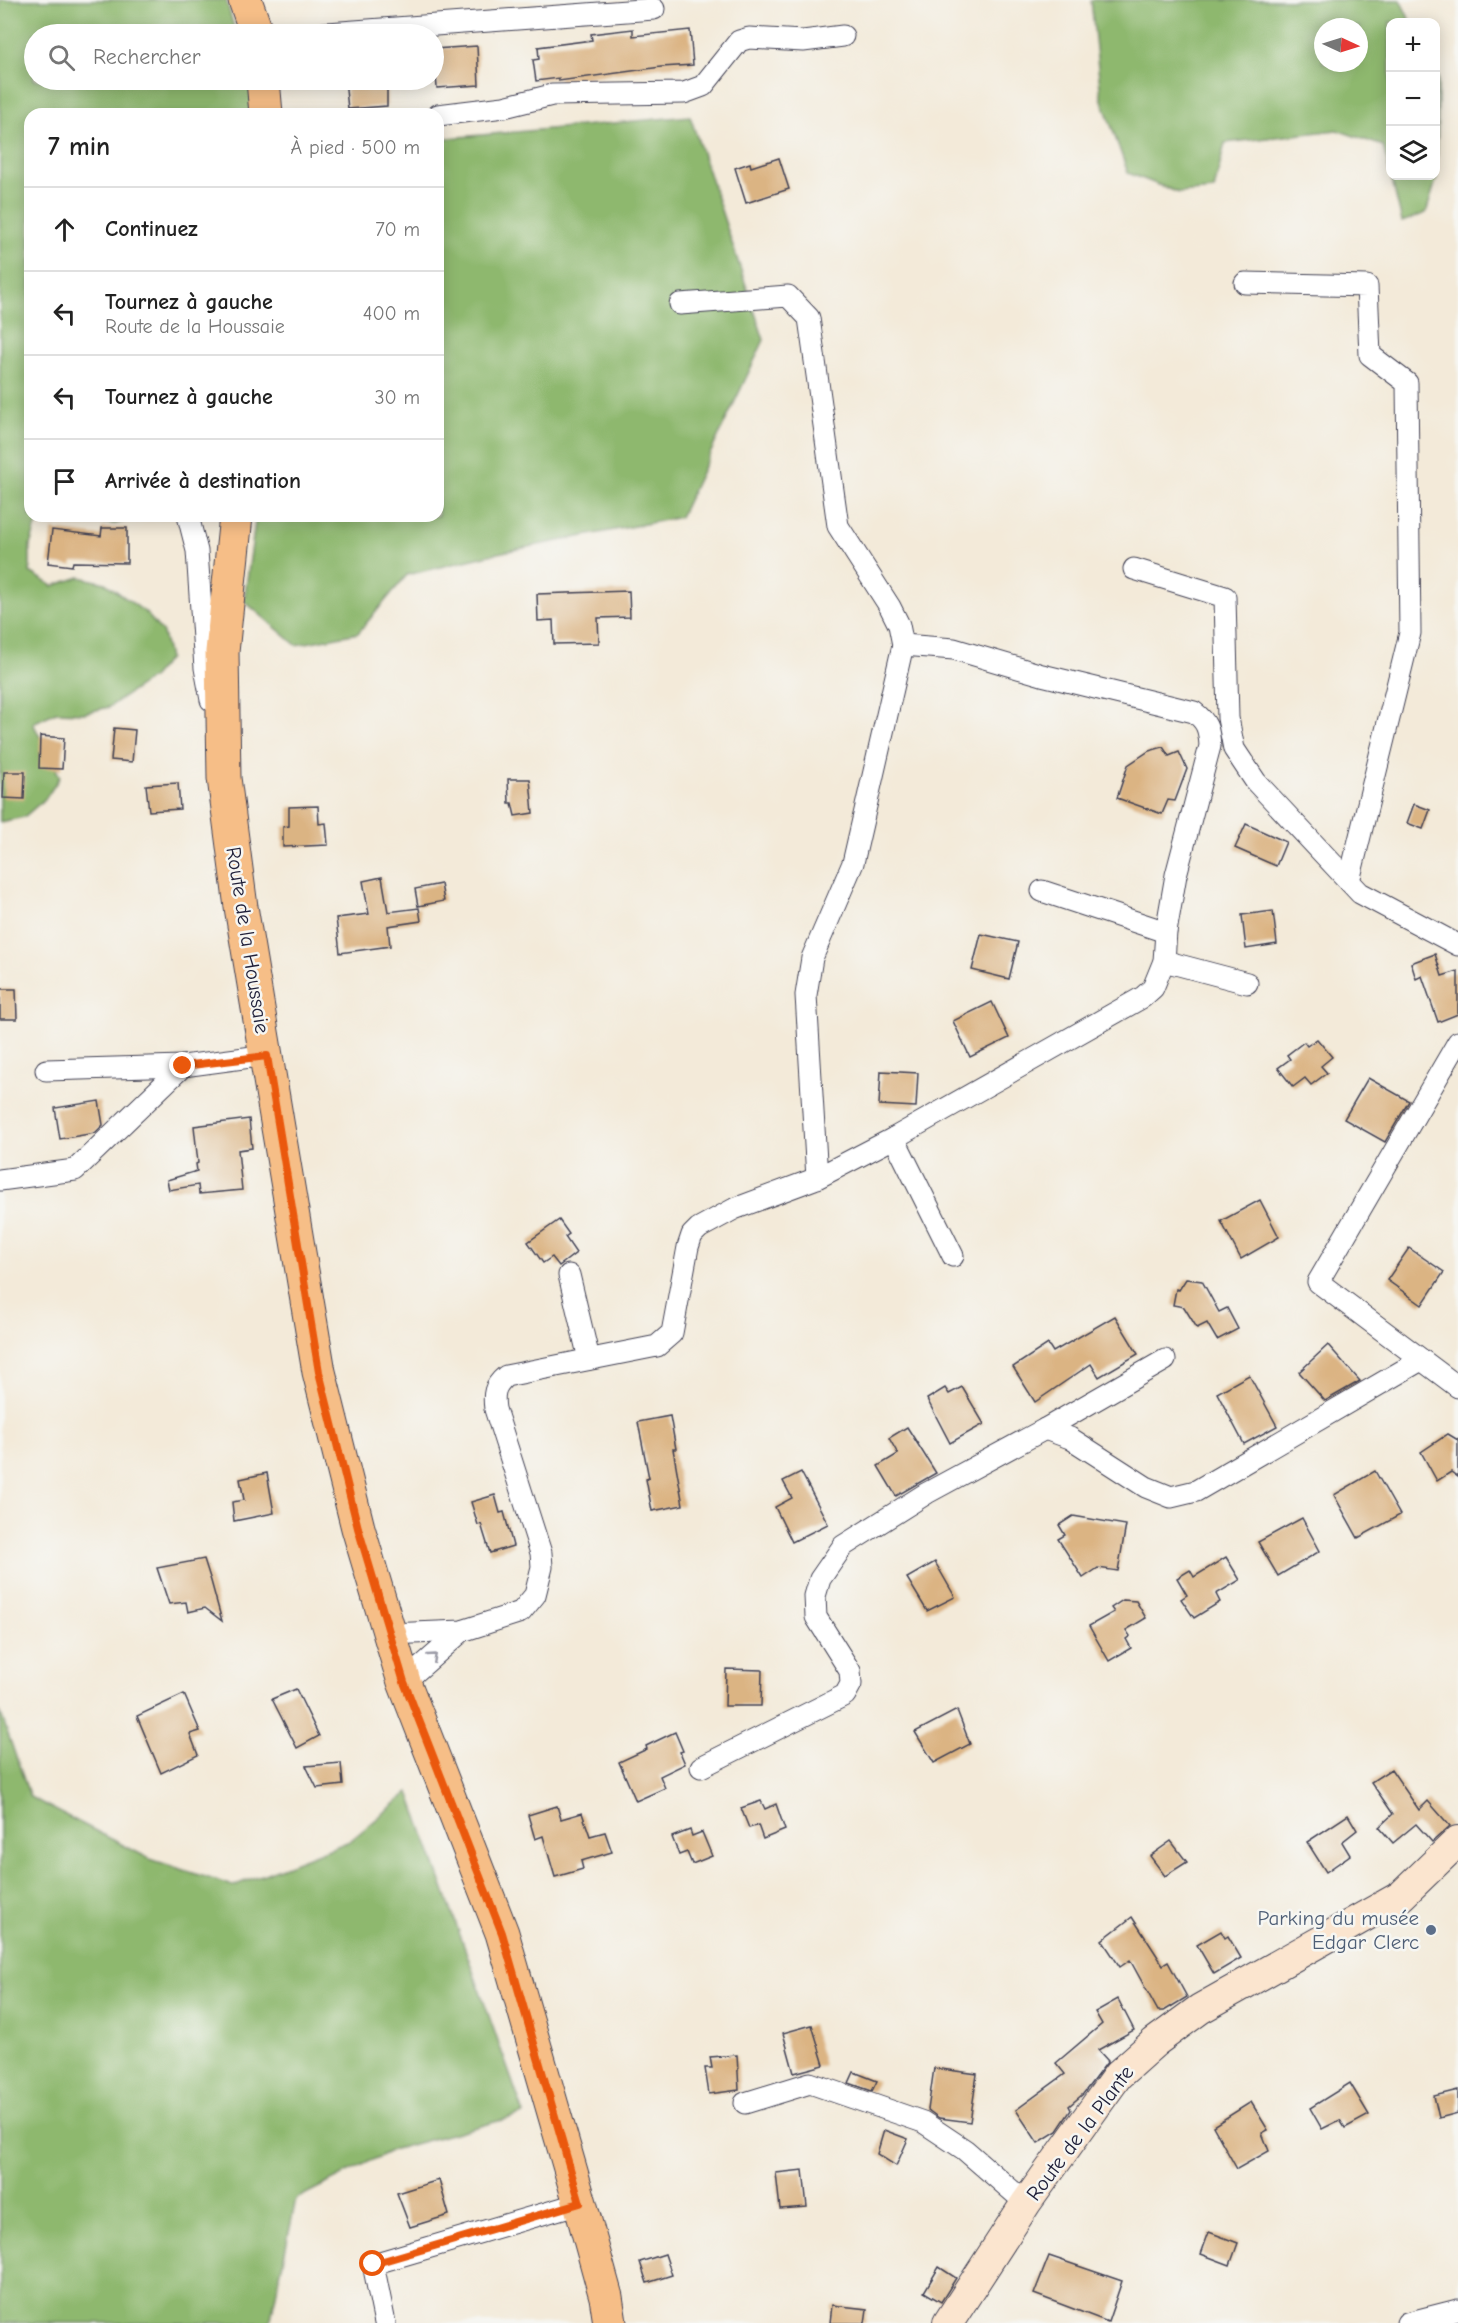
<!DOCTYPE html>
<html lang="fr">
<meta charset="utf-8">
<style>
body{margin:0;font-family:"Comic Neue",sans-serif;background:#f2f2f2;color:#222}
.controls{position:absolute;right:18px;top:18px;display:grid;overflow:hidden;border-radius:12px;box-shadow:0 3px 15px #0003}
.controls button{width:54px;height:54px;display:grid;place-items:center;padding:0;border:0;border-bottom:2px solid #e0e0e0;background:#fff;color:#222;font:30px sans-serif}
.compass{position:absolute;left:1314px;top:18px;width:54px;height:54px;border-radius:50%;background:#fff;box-shadow:0 3px 15px #0003;rotate:94deg}
.stop{position:absolute;width:18px;height:18px;margin:-14px;border:4px solid #ea580c;border-radius:50%;background:#fff}
.stop.end{background:#ea580c;border-color:#fff;box-shadow:0 2px 6px #0008}
.list{margin:0;padding:0;list-style:none}
h2{display:flex;justify-content:space-between;align-items:center;height:78px;margin:0;padding:0 24px;font-size:26px}
h2 small{font-size:20px;font-weight:400;color:#767676}
.list li{display:grid;grid-template-columns:39px 1fr auto;gap:18px;align-items:center;box-sizing:border-box;height:84px;padding:0 24px;border-top:2px solid #e0e0e0}
.list b{display:block;font-size:22px;white-space:nowrap}
.list p{margin:0;font-size:20px;white-space:nowrap;color:#767676}
.list em{font-size:20px;font-style:normal;color:#767676}
.icon{flex:none;width:33px;height:33px;fill:none;stroke:currentColor;stroke-width:2;stroke-linecap:round;stroke-linejoin:round}
.map{position:relative;flex:none;width:1458px;height:2323px;overflow:hidden}
.search{position:absolute;background:#fff;box-shadow:0 3px 15px #0003;left:24px;top:24px;width:420px;height:66px;display:flex;align-items:center;gap:15px;box-sizing:border-box;padding:0 21px;border-radius:33px;color:#767676;font-size:22px}
.panel{position:absolute;background:#fff;box-shadow:0 3px 15px #0003;left:24px;top:108px;width:420px;height:414px;border-radius:18px}
.map>svg:first-child{display:block}
</style>
<div class="map">
<svg width="1458" height="2323" viewBox="0 0 1458 2323">
<rect width="100%" height="100%" fill="#f6f6f2"/>
<filter id="ink" filterUnits="userSpaceOnUse"><feTurbulence type="fractalNoise" baseFrequency=".0167" numOctaves="2"/><feDisplacementMap in="SourceGraphic" scale="12" xChannelSelector="R" yChannelSelector="G"/><feConvolveMatrix kernelMatrix="1 2 1 2 8 2 1 2 1" color-interpolation-filters="sRGB"/></filter>
<filter id="wash" filterUnits="userSpaceOnUse"><feTurbulence type="fractalNoise" baseFrequency=".008" numOctaves="4" result="noise"/><feDisplacementMap in="SourceGraphic" scale="24" xChannelSelector="R" yChannelSelector="G"/><feGaussianBlur stdDeviation="1.35" result="paint"/><feColorMatrix in="noise" values="0 0 0 0 0 0 0 0 0 0 0 0 0 0 0 0 0 1.4 0 .05"/><feComposite in="paint" operator="in"/></filter>
<g filter="url(#wash)">
<rect width="100%" height="100%" fill="#f3ead9"/>
<g fill="#8eb86e" stroke="#586d54" stroke-width="1.5" fill-rule="evenodd">
<path d="M0 0H226L236 34H34V80H251L256 114H30V516L140 517 115 524 64 519 38 520 30 545V572L53 586 80 577 105 583 146 613 163 633 169 658 153 677 109 707 84 713 56 712 33 723 60 777 46 798 24 817 0 822Z"/>
<path d="M1091 0H1400L1411 22H1390V175L1383 146 1337 130 1225 143 1214 190 1179 193 1128 173 1101 97ZM1323 27H1359V63H1323Z"/>
<path d="M1436 73 1438 78 1437 177 1426 213 1402 222 1391 176H1436Z"/>
<path d="M690 116 764 340 680 517 498 553 407 575 358 633 296 645 244 601 256 516H438V139Z"/>
<path d="M0 1711 30 1797 150 1859 233 1886 350 1841 409 1792 524 2114 392 2150 296 2199 270 2323H0Z"/>
</g>
<g id="blocks">
<g fill="#dbb483">
<path d="M633 29V36L690 30 693 65 661 67 559 81V78L536 81 533 60 539 59 538 47 592 40 591 34Z"/>
<path d="M477 46 479 85 437 88 434 49Z"/>
<path d="M345 80H380L381 84 387 85V106L348 109Z"/>
<path d="M779 158 789 189 746 203 735 168 750 163 751 167Z"/>
<path d="M102 528H127V563L73 562 72 566 48 563 52 530 101 536Z"/>
<path d="M629 591 630 617 598 618 599 643 554 644 553 620 538 621 537 594Z"/>
<path d="M114 728 135 730 132 762 111 760Z"/>
<path d="M40 736 64 738 62 769 39 768Z"/>
<path d="M1163 747 1169 756 1179 752 1187 769 1175 801 1168 800 1162 814 1117 798 1128 765 1149 751Z"/>
<path d="M4 772H25L24 799 3 798Z"/>
<path d="M508 779H530L533 813 515 816 512 803H509Z"/>
<path d="M178 783 180 809 149 811 146 785Z"/>
<path d="M1414 804 1430 810 1423 829 1407 823Z"/>
<path d="M318 806 319 824 326 823 328 845 283 847V827L289 826V807Z"/>
<path d="M1246 824 1286 842 1276 866 1235 848Z"/>
<path d="M382 877 388 912 419 908 421 921 388 926 390 946 340 953 336 918 369 914 363 881Z"/>
<path d="M441 884 444 901 418 906 415 889Z"/>
<path d="M1273 911 1277 944 1246 949 1242 915Z"/>
<path d="M981 934 1018 942 1009 979 972 970Z"/>
<path d="M1435 954 1442 976 1458 971V1014L1438 1022 1422 976 1416 979 1411 963Z"/>
<path d="M0 989H16L17 1019H0Z"/>
<path d="M992 1002 1009 1038 970 1057 953 1021Z"/>
<path d="M1317 1039 1332 1057 1321 1066 1327 1073 1311 1085 1305 1078 1293 1087 1278 1068 1290 1059 1287 1055 1304 1042 1307 1046Z"/>
<path d="M881 1071 918 1073 916 1107 879 1105Z"/>
<path d="M1368 1078 1409 1101 1385 1142 1344 1119Z"/>
<path d="M99 1101 103 1125 95 1133 60 1139 55 1108Z"/>
<path d="M249 1119 252 1148 238 1150 242 1190 199 1194 198 1185 169 1190 167 1180 197 1171 196 1164 198 1163 194 1126Z"/>
<path d="M1260 1200 1279 1237 1241 1259 1221 1221Z"/>
<path d="M559 1220 569 1234 565 1237 576 1253 559 1266 552 1257 543 1263 528 1242Z"/>
<path d="M1409 1248 1444 1272 1422 1305 1387 1280Z"/>
<path d="M1186 1279 1202 1281 1219 1312 1227 1308 1238 1329 1217 1340 1207 1323 1197 1328 1184 1307 1173 1305 1176 1289 1179 1290Z"/>
<path d="M1115 1316 1138 1354 1099 1377 1091 1364 1035 1402 1013 1367 1048 1344 1053 1352Z"/>
<path d="M1328 1345 1360 1381 1325 1401 1299 1372Z"/>
<path d="M1249 1375 1277 1426 1244 1444 1217 1393Z"/>
<path d="M962 1387 984 1424 950 1443 927 1399 945 1388 949 1394Z"/>
<path d="M670 1416 676 1449H673L683 1505 652 1511 646 1479 649 1478 638 1422Z"/>
<path d="M907 1427 936 1473 896 1496 878 1466 898 1454 889 1438Z"/>
<path d="M1448 1434 1458 1440V1477L1451 1472 1437 1481 1421 1452Z"/>
<path d="M1375 1471 1400 1515 1358 1538 1334 1495Z"/>
<path d="M801 1472 828 1524 792 1542 775 1507 792 1498 783 1481Z"/>
<path d="M267 1473 274 1513 234 1521 232 1502 244 1500 240 1479Z"/>
<path d="M495 1495 500 1513 504 1512 513 1546 490 1553 481 1524 478 1525 471 1502Z"/>
<path d="M1073 1516 1126 1525 1118 1571 1098 1568 1083 1578 1058 1539 1065 1535 1059 1525Z"/>
<path d="M1302 1518 1320 1551 1278 1576 1258 1542Z"/>
<path d="M1226 1557 1240 1580 1216 1594 1220 1602 1194 1618 1181 1599 1187 1595 1177 1578 1190 1570 1194 1577Z"/>
<path d="M204 1559 211 1581 222 1621 205 1608 188 1612 186 1602 169 1604 157 1568Z"/>
<path d="M935 1562 955 1597 927 1611 907 1578Z"/>
<path d="M1123 1600 1136 1601 1146 1618 1126 1630 1130 1636 1126 1639 1131 1648 1109 1661 1089 1626 1114 1612 1111 1608Z"/>
<path d="M726 1669 762 1670 761 1706H725Z"/>
<path d="M296 1689 319 1736 297 1748 272 1699Z"/>
<path d="M184 1694 200 1731 190 1734 198 1755 161 1773 137 1716Z"/>
<path d="M957 1710 970 1744 934 1763 915 1732Z"/>
<path d="M675 1732 683 1751 680 1752 685 1764 660 1776 665 1788 636 1801 619 1762 647 1749 646 1746Z"/>
<path d="M341 1763 343 1785 317 1788 306 1766Z"/>
<path d="M1391 1769 1419 1810 1428 1801 1450 1826 1432 1842 1416 1824 1393 1843 1379 1827 1393 1814 1371 1782Z"/>
<path d="M761 1801 765 1809 776 1804 785 1830 763 1839 758 1825 749 1828 741 1808Z"/>
<path d="M557 1806 561 1819 582 1813 590 1836 605 1832 612 1852 581 1861 583 1869 555 1877 543 1836 535 1839 528 1815Z"/>
<path d="M1348 1815 1357 1830 1342 1842 1350 1855 1326 1872 1307 1842Z"/>
<path d="M690 1830 692 1836 702 1832 712 1856 692 1864 687 1852 679 1855 672 1837Z"/>
<path d="M1171 1841 1187 1862 1165 1876 1150 1856Z"/>
<path d="M1132 1917 1163 1965 1168 1962 1187 1997 1164 2011H1158L1130 1960 1120 1967 1102 1940Z"/>
<path d="M1221 1931 1225 1938 1228 1936 1241 1958 1214 1974 1197 1945Z"/>
<path d="M1118 1999 1134 2030 1098 2050 1108 2061 1083 2094 1069 2106 1071 2110 1057 2131 1038 2143 1016 2110 1065 2074 1056 2063 1102 2024 1095 2012Z"/>
<path d="M812 2025 824 2065 794 2073 783 2033Z"/>
<path d="M737 2055 739 2090 709 2094 705 2068H712L710 2057Z"/>
<path d="M934 2068 977 2074 970 2122 939 2118 928 2110Z"/>
<path d="M854 2072 877 2081 872 2091 849 2083Z"/>
<path d="M1350 2083 1369 2115 1345 2128 1340 2120 1322 2129 1310 2108Z"/>
<path d="M1458 2090V2113L1439 2118 1434 2096Z"/>
<path d="M1251 2102 1268 2130 1262 2133 1269 2151 1237 2169 1213 2126Z"/>
<path d="M884 2130 908 2139 896 2166 877 2154Z"/>
<path d="M803 2170 807 2207 780 2209 776 2173Z"/>
<path d="M439 2180 449 2215 410 2227 397 2193Z"/>
<path d="M1209 2232 1238 2243 1230 2265 1201 2254Z"/>
<path d="M665 2254 672 2275 647 2283 640 2262Z"/>
<path d="M1049 2256 1122 2281 1108 2322 1034 2294Z"/>
<path d="M939 2267 956 2278 941 2302 924 2292Z"/>
<path d="M832 2305 867 2309 865 2323H830Z"/>
</g>
</g>
</g>
<g filter="url(#ink)">
<use href="#blocks" fill-opacity="0" stroke="#414053" stroke-width="1.5"/>
<g fill="none" stroke-linecap="round" stroke-linejoin="round">
<g stroke="#414053" stroke-width="23">
<g id="minor">
<path d="M314 34 654 9"/>
<path d="M438 115 504 107 552 95 684 93 703 86 739 41 749 38 803 41 843 36"/>
<path d="M1245 283 1367 286 1370 355 1407 383 1410 633 1349 881"/>
<path d="M680 304 788 296 809 318 838 526 890 607 899 625 903 645"/>
<path d="M188 516 197 551 205 668 211 700"/>
<path d="M1134 569 1225 597 1228 718 1234 749 1256 782 1360 893 1458 945"/>
<path d="M1042 891 1166 932"/>
<path d="M1164 961 1247 983"/>
<path d="M1458 1042 1318 1282 1458 1387"/>
<path d="M46 1070 183 1066 267 1055"/>
<path d="M894 1138 953 1256"/>
<path d="M0 1180 75 1170 183 1066"/>
<path d="M569 1275 589 1359"/>
<path d="M1045 1429 1070 1438 1146 1487 1171 1497 1196 1491 1421 1360"/>
<path d="M389 1634 462 1631 521 1612 535 1595 542 1567 541 1553 495 1409C493 1394 494 1386 506 1376L657 1346 672 1333 688 1247 692 1235 699 1228 734 1209 817 1178 894 1138 1143 997 1153 988 1164 961 1166 932 1176 875 1210 746C1209 729 1207 722 1194 712L1042 675 954 649 903 645 853 863 812 958 806 995 817 1178"/>
<path d="M404 1682 462 1631"/>
<path d="M701 1767 845 1695 851 1684 850 1671 816 1617 815 1596 820 1579 843 1546 927 1493 1045 1429 1165 1360"/>
<path d="M745 2103 810 2083 923 2122 965 2150 1026 2203"/>
<path d="M385 2323 373 2264 580 2203"/>
<path d="M1407 2323 1458 2310"/>
</g>
</g>
<g stroke="#414053" stroke-width="32">
<path id="secondary" d="M948 2323 1026 2203 1118 2075 1155 2042 1200 2009 1401 1896 1458 1841"/>
</g>
<g stroke="#414053" stroke-width="35">
<g id="primary">
<path d="M245 0 257 34"/>
<path d="M263 80 266 114"/>
<path d="M236 516 222 652 224 778 241 907 319 1372 358 1528 404 1682 502 1933 580 2203 606 2297 610 2323"/>
</g>
</g>
<use href="#minor" stroke="#fff" stroke-width="21"/>
<use href="#secondary" stroke="#fbe5cf" stroke-width="30"/>
<use href="#primary" stroke="#f6be87" stroke-width="33"/>
</g>
<defs><path id="oneway-chevron" d="M-2-3.5L2.5 0L-2 3.5" fill="none" stroke-width="1.6" stroke-linecap="round" stroke-linejoin="round" transform="scale(1.5)"/></defs>
<use stroke="#9c9ca7" href="#oneway-chevron" transform="translate(433 1657) rotate(-41)"/>
</g>
<g fill="none" stroke-linecap="round" stroke-linejoin="round" filter="url(#ink)">
<path stroke="#ea580c" stroke-width="8" d="M183 1066 267 1056 319 1372 358 1528 404 1682 502 1933 580 2203 373 2264"/>
</g>
<circle fill="#5c6f8a" stroke="#f6f6f2" stroke-width="2" cx="1431" cy="1930" r="6"/>
<g text-anchor="middle" dominant-baseline="central" stroke-width="5" stroke-linejoin="round" paint-order="stroke">
<g font-size="21" fill="#22223b" stroke="#f6f6f2">
<text transform="translate(248 940) rotate(81)">Route de la Houssaie</text>
<text transform="translate(1080 2133) rotate(-53)">Route de la Plante</text>
</g>
<g font-size="21" fill="#4e5e75" stroke="#f6f6f2" text-anchor="end">
<text x="1419" y="1918">Parking du musée<tspan x="1419" dy="24">Edgar Clerc</tspan></text>
</g>
</g>
</svg>
<div class="controls">
<button>+</button>
<button>−</button>
<button><svg class="icon" aria-label="layers" viewBox="0 0 24 24"><path d="M12 4l9 5-9 5-9-5zM3 14l9 5 9-5"/></svg></button>
</div>
<svg class="compass" viewBox="-18 -18 36 36"><path d="M0-13l5 13h-10z" fill="#e53935"/><path d="M0 13l5-13h-10z" fill="#767676"/></svg>
<div class="stop" style="left:373px;top:2264px"></div>
<div class="stop end" style="left:183px;top:1066px"></div>
<div class="search"><svg class="icon" aria-label="search" viewBox="0 0 24 24"><circle cx="10" cy="10" r="6"/><path d="M15 15l6 6"/></svg>Rechercher</div>
<section class="panel">
<h2>7 min<small>À pied · 500 m</small></h2>
<ul class="list">
<li><svg class="icon" aria-label="ahead" viewBox="0 0 24 24"><path d="M12 20V5M6 11l6-6 6 6"/></svg><div><b>Continuez</b></div><em>70 m</em></li>
<li><svg class="icon" aria-label="left" viewBox="0 0 24 24"><path d="M17 20v-9H6M10 6l-5 5 5 5"/></svg><div><b>Tournez à gauche</b><p>Route de la Houssaie</p></div><em>400 m</em></li>
<li><svg class="icon" aria-label="left" viewBox="0 0 24 24"><path d="M17 20v-9H6M10 6l-5 5 5 5"/></svg><div><b>Tournez à gauche</b></div><em>30 m</em></li>
<li><svg class="icon" aria-label="arrive" viewBox="0 0 24 24"><path d="M6 21V4h12l-3 4 3 4H6"/></svg><div><b>Arrivée à destination</b></div></li>
</ul>
</section>
</div>
